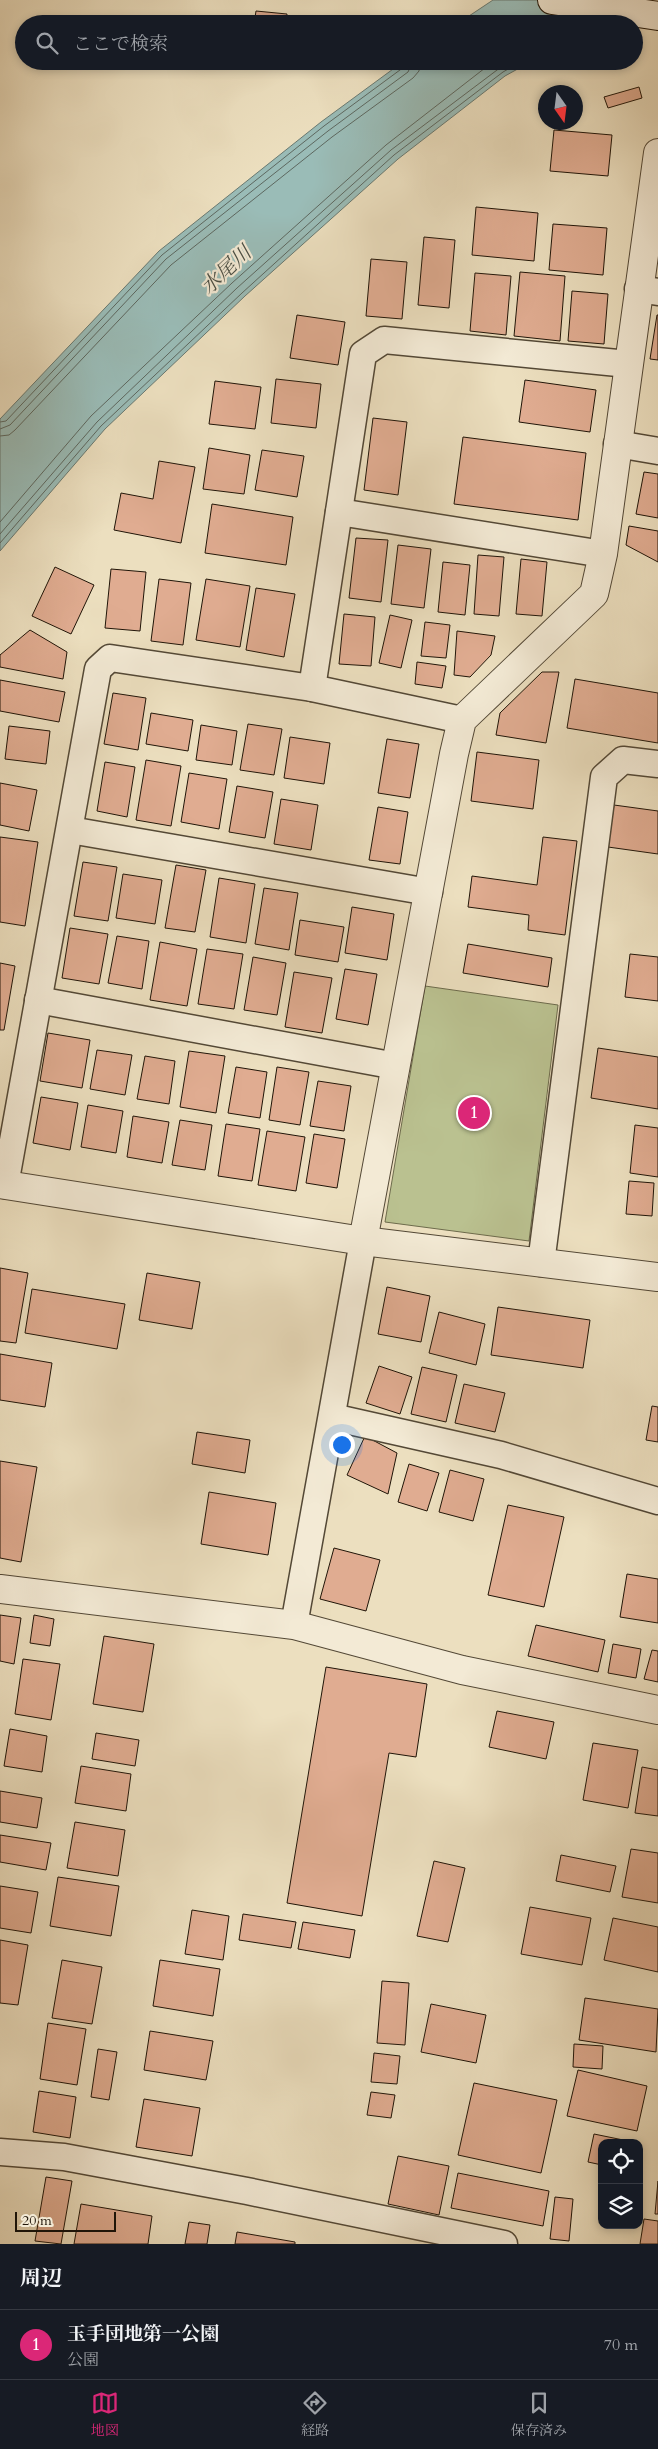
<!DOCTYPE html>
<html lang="ja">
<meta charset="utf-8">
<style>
body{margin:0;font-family:Cardo,"Noto Serif JP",serif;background:#20242c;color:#f1f3f6}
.controls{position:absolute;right:15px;bottom:15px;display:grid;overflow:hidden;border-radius:10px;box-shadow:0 2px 8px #0003}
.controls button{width:45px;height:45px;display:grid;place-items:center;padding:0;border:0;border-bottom:1px solid #363941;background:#171b24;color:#f1f3f6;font:25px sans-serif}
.compass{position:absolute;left:538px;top:85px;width:45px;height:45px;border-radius:50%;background:#171b24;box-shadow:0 2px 8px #0003;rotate:166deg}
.scale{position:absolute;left:15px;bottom:12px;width:101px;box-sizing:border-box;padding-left:5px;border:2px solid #201508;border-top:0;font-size:14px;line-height:18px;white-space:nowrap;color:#201508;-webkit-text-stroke:4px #f3ead5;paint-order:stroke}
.you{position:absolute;left:341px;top:1444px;width:18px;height:18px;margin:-12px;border:4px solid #fff;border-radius:50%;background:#1a73e8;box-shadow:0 0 0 8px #1a73e833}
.badge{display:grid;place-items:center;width:32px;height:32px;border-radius:50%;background:#db2777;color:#fff;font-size:16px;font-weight:700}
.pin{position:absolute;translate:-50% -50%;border:2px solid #fff;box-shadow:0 1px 5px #0006}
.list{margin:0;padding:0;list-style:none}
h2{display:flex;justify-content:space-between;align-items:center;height:65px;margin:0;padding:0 20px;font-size:21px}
h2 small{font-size:16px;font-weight:400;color:#9ea1a6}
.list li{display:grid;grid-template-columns:32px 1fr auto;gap:15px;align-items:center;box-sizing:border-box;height:70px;padding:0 20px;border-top:1px solid #363941}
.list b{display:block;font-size:19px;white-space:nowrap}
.list p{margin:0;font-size:16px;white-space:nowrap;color:#9ea1a6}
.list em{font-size:16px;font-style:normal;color:#9ea1a6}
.icon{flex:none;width:28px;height:28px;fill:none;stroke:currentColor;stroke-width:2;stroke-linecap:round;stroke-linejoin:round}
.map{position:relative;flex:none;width:658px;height:2244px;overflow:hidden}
.search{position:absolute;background:#171b24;box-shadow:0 2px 8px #0003;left:15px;right:15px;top:15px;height:55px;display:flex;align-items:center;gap:12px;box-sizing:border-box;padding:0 18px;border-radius:28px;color:#9ea1a6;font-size:19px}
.sheet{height:135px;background:#171b24}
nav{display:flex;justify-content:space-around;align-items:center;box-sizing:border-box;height:70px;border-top:1px solid #363941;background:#171b24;font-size:14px;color:#9ea1a6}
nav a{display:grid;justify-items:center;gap:2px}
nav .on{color:#db2777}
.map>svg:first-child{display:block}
</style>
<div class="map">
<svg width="658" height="2244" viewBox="0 0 658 2244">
<rect width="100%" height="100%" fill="#ecdfbf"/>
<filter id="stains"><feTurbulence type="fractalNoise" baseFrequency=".004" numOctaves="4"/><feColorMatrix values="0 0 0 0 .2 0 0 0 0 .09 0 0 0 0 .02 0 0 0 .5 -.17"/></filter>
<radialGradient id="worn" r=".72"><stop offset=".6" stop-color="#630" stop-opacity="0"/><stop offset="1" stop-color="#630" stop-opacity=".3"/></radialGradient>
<path fill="#bac190" stroke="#6d6b4c" d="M425 986 558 1005 529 1241 385 1222Z"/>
<g fill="#9abcb7" stroke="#697971">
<path d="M493 0H640L600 24H457Z"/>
<path d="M404 61H532L505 76 398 159 245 296 105 429 0 551V419L159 251 321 122Z"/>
</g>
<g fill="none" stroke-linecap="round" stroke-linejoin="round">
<g stroke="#5d6860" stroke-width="1">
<path d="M0 422 6 421 162 255 324 126 404 67 406 61"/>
<path d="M0 429 10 425 166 259 328 131 408 72 413 61"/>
<path d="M0 436 9 435 15 430 171 265 332 137 413 78 419 71 420 61"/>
<path d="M0 522 91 416 232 283 386 145 494 61"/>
<path d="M0 534 97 422 237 288 391 150 509 61"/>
<path d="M0 543 101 426 242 293 394 155 503 72 522 61"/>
</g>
</g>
<g fill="#e0ac91" stroke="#201508">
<path d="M256 11 287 14 286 24H254Z"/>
<path d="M251 61H283L282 69 250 66Z"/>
<path d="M639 87 642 98 608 108 604 97Z"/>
<path d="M554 130 612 135 608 176 550 171Z"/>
<path d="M476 207 538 213 534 261 472 255Z"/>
<path d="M553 224 607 228 603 275 549 270Z"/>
<path d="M424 237 455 240 449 308 418 305Z"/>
<path d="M371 259 407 262 402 319 366 316Z"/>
<path d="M520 272 565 276 560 341 514 336Z"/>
<path d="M475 273 511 276 506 335 470 331Z"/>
<path d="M572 291 608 294 604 344 568 341Z"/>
<path d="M297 315 345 322 338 365 290 358Z"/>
<path d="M657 315H658V360L650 359Z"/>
<path d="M276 379 321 384 316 428 271 423Z"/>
<path d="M525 380 596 390 590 432 519 422Z"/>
<path d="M215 381 261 387 255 429 209 424Z"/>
<path d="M373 418 407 422 398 495 364 490Z"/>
<path d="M463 437 586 453 578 520 454 504Z"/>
<path d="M209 448 250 455 244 494 203 489Z"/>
<path d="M262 450 304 456 297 497 255 490Z"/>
<path d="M159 461 195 467 181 543 114 530 121 493 153 499Z"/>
<path d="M644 472 658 474V518L636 514Z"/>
<path d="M212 504 293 517 286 565 205 553Z"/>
<path d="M629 526 658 531V562L626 545Z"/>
<path d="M356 538 388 540 381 602 349 598Z"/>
<path d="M398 545 431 549 424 608 391 604Z"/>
<path d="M478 555 504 557 499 616 474 614Z"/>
<path d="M521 559 547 562 542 616 516 614Z"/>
<path d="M443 562 470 565 465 615 438 612Z"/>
<path d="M55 567 94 585 71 634 32 616Z"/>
<path d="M111 569 146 572 140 631 105 628Z"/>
<path d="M159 579 191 583 183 645 151 641Z"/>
<path d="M206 579 250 586 240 647 196 640Z"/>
<path d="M256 588 295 594 284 657 246 650Z"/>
<path d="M344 614 375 617 371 666 339 664Z"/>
<path d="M390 615 412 620 401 668 379 663Z"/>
<path d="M425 622 450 625 446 658 421 656Z"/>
<path d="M30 630 67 652 63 679 0 667V655Z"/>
<path d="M457 631 495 636 491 655 470 677 454 675Z"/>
<path d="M417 662 446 666 442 688 415 684Z"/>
<path d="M542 672H559L546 743 496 735 500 713Z"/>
<path d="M575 679 658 693V743L567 728Z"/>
<path d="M0 680 65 692 59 722 0 711Z"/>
<path d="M113 693 146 698 138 750 104 744Z"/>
<path d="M151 713 193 720 188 751 146 744Z"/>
<path d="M248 724 282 729 274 775 240 770Z"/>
<path d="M201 725 237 731 232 765 196 760Z"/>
<path d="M9 726 50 731 46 764 5 759Z"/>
<path d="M290 737 330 743 324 784 284 778Z"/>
<path d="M387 739 419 744 410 798 378 793Z"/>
<path d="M477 752 539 760 533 809 471 801Z"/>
<path d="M146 760 181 766 171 826 136 820Z"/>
<path d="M105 762 135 767 127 817 97 811Z"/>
<path d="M189 773 227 779 219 829 181 822Z"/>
<path d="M0 783 37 790 29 831 0 825Z"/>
<path d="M237 786 273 792 265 838 229 832Z"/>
<path d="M281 799 318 805 311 850 274 844Z"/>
<path d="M614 805 658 811V854L608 847Z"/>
<path d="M378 807 408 812 400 864 369 860Z"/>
<path d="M0 837 38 842 25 926 0 922Z"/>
<path d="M543 837 577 841 565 935 528 930 529 915 468 907 472 876 537 885Z"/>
<path d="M83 862 117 867 108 921 74 916Z"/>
<path d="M176 865 206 870 195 932 165 928Z"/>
<path d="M123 874 162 880 155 924 116 918Z"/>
<path d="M219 878 255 884 246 943 210 937Z"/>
<path d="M264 888 298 893 289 950 255 944Z"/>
<path d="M352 907 394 914 387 960 345 953Z"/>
<path d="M300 920 344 927 338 962 295 955Z"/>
<path d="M70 928 108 934 99 984 62 978Z"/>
<path d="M117 936 149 941 142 989 108 983Z"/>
<path d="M160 942 197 949 187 1006 150 1000Z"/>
<path d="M468 944 552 958 548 987 463 973Z"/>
<path d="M207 949 243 954 234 1009 198 1004Z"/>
<path d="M630 954 658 957V1001L625 997Z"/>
<path d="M253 957 286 963 277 1015 244 1010Z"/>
<path d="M0 963 15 966 4 1030H0Z"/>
<path d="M345 969 377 974 368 1025 336 1019Z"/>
<path d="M294 972 332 978 322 1033 285 1027Z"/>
<path d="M48 1033 90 1040 82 1088 40 1081Z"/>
<path d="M598 1048 658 1057V1109L591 1098Z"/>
<path d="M97 1050 132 1055 125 1095 90 1089Z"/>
<path d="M189 1051 225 1056 216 1113 180 1107Z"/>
<path d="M145 1056 175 1061 169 1104 137 1099Z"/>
<path d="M236 1067 267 1072 260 1118 228 1113Z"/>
<path d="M277 1067 309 1072 300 1125 269 1120Z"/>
<path d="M318 1081 351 1086 344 1131 310 1126Z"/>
<path d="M41 1097 78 1103 70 1150 33 1143Z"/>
<path d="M88 1105 123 1111 116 1153 81 1147Z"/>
<path d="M133 1116 169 1122 162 1163 127 1157Z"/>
<path d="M180 1120 212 1125 205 1170 172 1165Z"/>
<path d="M226 1124 260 1129 252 1181 218 1176Z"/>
<path d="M635 1125 658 1128V1177L630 1173Z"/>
<path d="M267 1131 305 1137 296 1191 258 1185Z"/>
<path d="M314 1134 345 1139 337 1188 306 1183Z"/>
<path d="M629 1181 654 1183 652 1216 626 1214Z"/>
<path d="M0 1268 28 1273 16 1343 0 1341Z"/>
<path d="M147 1273 200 1282 192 1329 139 1320Z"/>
<path d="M387 1287 430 1296 421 1342 378 1334Z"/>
<path d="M32 1289 125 1304 117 1349 25 1333Z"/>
<path d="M498 1307 590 1320 583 1368 491 1355Z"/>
<path d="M439 1312 485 1324 476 1365 429 1353Z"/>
<path d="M0 1354 52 1363 45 1407 0 1400Z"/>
<path d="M379 1366 412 1377 400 1414 366 1403Z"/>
<path d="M422 1367 457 1375 446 1422 411 1414Z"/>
<path d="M464 1384 505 1393 495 1432 455 1423Z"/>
<path d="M652 1406 658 1407V1442L646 1440Z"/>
<path d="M197 1432 250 1440 245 1473 192 1464Z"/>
<path d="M365 1436 397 1453 388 1494 347 1475Z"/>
<path d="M0 1461 37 1467 21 1562 0 1558Z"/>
<path d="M409 1464 439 1473 427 1511 398 1502Z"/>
<path d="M450 1470 484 1479 473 1521 439 1512Z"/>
<path d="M209 1492 276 1503 268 1555 201 1544Z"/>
<path d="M508 1505 564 1517 544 1607 488 1595Z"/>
<path d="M334 1548 380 1560 366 1611 320 1599Z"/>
<path d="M627 1574 658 1579V1623L620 1617Z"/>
<path d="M0 1615 21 1618 14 1664 0 1661Z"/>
<path d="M34 1615 54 1619 50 1646 30 1643Z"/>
<path d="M536 1625 605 1640 598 1672 528 1656Z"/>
<path d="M104 1636 154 1644 143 1712 93 1704Z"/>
<path d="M613 1644 641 1649 636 1678 608 1673Z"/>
<path d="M652 1650 658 1651V1682L644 1679Z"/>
<path d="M23 1659 60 1664 51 1720 15 1714Z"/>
<path d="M326 1667 427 1684 416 1757 389 1753 362 1916 287 1903Z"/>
<path d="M497 1711 554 1722 546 1759 489 1747Z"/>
<path d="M10 1729 47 1736 42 1772 4 1766Z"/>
<path d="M96 1733 139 1740 135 1766 92 1759Z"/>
<path d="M593 1743 638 1750 628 1808 583 1800Z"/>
<path d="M81 1766 131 1774 126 1811 75 1803Z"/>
<path d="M642 1767 658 1770V1816L635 1813Z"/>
<path d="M0 1791 42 1798 37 1828 0 1822Z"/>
<path d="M75 1822 125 1830 118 1876 67 1868Z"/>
<path d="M0 1835 51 1843 46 1870 0 1862Z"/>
<path d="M631 1849 658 1853V1903L622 1897Z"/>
<path d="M561 1855 616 1866 610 1892 556 1881Z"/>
<path d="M434 1861 465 1868 448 1942 417 1936Z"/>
<path d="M58 1877 119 1886 111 1936 50 1926Z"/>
<path d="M0 1886 38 1892 31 1933 0 1928Z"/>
<path d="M530 1907 591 1918 582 1965 521 1954Z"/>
<path d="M192 1910 229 1916 223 1960 185 1954Z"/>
<path d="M243 1914 296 1922 291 1948 239 1940Z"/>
<path d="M613 1918 658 1927V1972L604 1960Z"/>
<path d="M303 1922 355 1930 350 1958 298 1949Z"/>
<path d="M0 1940 28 1945 18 2005 0 2003Z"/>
<path d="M62 1960 102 1967 92 2024 52 2018Z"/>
<path d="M160 1960 220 1969 213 2016 153 2006Z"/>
<path d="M382 1981 409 1983 405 2045 377 2043Z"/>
<path d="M585 1998 658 2009 656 2052 579 2040Z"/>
<path d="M431 2004 486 2015 476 2063 421 2052Z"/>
<path d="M48 2023 86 2029 77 2085 40 2079Z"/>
<path d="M150 2031 213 2041 206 2080 144 2070Z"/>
<path d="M574 2044 603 2046 602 2069 573 2067Z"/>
<path d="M98 2049 117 2052 109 2100 91 2097Z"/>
<path d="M374 2053 400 2056 397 2084 371 2082Z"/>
<path d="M578 2070 647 2086 637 2131 567 2116Z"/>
<path d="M474 2083 557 2100 541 2173 458 2155Z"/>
<path d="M39 2091 76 2097 70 2138 33 2132Z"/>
<path d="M371 2092 395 2095 391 2118 367 2115Z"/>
<path d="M144 2099 200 2108 192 2156 136 2147Z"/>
<path d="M594 2134 633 2142V2143H602V2165L588 2162Z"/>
<path d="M398 2156 449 2166 439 2215 388 2204Z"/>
<path d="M458 2173 549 2191 543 2226 451 2208Z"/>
<path d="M46 2177 72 2181 61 2244 35 2241Z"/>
<path d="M658 2181V2214H655Z"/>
<path d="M555 2197 573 2199 569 2241 550 2239Z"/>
<path d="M81 2204 152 2216 148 2244H74Z"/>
<path d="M644 2219 658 2221V2244H640Z"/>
<path d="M189 2222 210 2225 207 2244H185Z"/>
<path d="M237 2232 295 2242V2244H235Z"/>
</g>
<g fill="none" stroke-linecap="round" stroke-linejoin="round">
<g stroke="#534836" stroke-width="29">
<g id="minor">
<path d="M638 289 658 292"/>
<path d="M617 444 658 451"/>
<path d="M339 512 603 554"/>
<path d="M312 688 363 354 384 340 628 364"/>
<path d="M70 830 429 892"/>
<path d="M38 1000 396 1066"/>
<path d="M5 1185 98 669 110 658 312 688 462 720"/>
<path d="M541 1263 604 777 623 760 658 764"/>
<path d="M332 1417 501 1455 658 1501"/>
<path d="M294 1625 363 1241"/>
<path d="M0 2152 64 2157 247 2191 504 2244"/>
</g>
</g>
<g stroke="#534836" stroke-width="30">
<g id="tertiary">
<path d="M0 1184 363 1241 658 1277"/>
<path d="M363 1241 454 754 462 720 594 594 603 554 658 153"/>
<path d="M0 1589 294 1625 462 1670 658 1710"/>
</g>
</g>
<g stroke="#201508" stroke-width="30">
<path id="secondary" d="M552 0 658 16"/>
</g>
<use href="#minor" stroke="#f3ead5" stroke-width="26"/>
<use href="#tertiary" stroke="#f3ead5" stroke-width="28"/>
<use href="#secondary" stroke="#f3ead5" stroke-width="28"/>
</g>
<g text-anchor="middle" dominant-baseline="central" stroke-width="4.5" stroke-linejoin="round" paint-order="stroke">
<g font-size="20" font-style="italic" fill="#4b4f45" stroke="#f3ead5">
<text transform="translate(226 270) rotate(-43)">水尾川</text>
</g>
</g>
<rect width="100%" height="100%" filter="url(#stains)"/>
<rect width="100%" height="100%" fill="url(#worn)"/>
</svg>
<div class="controls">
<button><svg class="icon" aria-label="locate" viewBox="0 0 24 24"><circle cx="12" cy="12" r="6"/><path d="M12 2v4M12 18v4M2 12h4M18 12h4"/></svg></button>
<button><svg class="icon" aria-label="layers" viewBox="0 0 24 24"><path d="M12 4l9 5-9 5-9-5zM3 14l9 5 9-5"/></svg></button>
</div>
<svg class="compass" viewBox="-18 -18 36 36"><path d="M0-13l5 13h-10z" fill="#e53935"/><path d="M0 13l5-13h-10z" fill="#9ea1a6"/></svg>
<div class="scale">20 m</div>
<div class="you"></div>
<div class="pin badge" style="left:474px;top:1113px">1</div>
<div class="search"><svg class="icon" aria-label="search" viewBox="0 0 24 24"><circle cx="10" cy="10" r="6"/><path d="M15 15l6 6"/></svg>ここで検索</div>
</div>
<section class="sheet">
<h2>周辺<small></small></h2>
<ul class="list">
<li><span class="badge">1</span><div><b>玉手団地第一公園</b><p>公園</p></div><em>70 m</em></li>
</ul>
</section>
<nav>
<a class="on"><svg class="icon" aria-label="map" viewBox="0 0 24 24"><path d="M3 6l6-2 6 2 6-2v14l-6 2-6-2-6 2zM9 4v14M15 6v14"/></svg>地図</a>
<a><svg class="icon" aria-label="directions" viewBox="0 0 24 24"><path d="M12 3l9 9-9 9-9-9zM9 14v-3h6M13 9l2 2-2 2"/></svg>経路</a>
<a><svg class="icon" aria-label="saved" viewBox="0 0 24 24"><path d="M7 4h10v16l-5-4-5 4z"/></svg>保存済み</a>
</nav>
